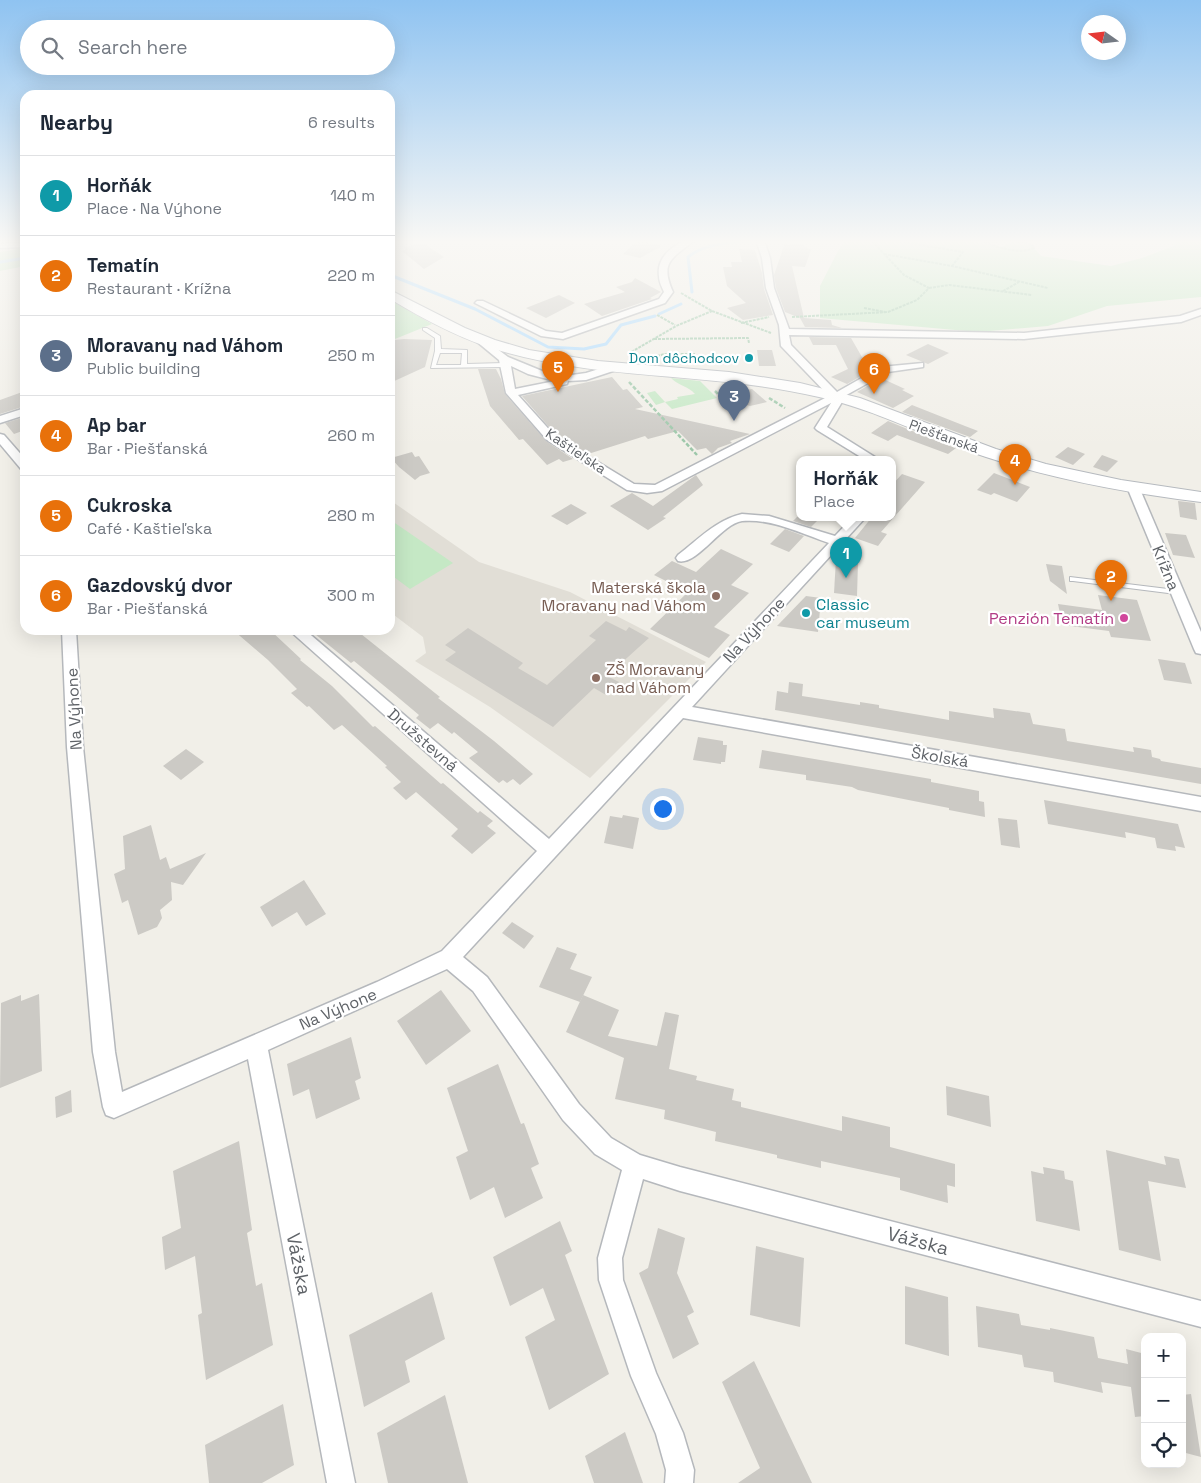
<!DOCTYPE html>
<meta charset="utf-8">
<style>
body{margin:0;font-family:"Space Grotesk",sans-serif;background:#f2f2f3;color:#1f2937}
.controls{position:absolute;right:15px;bottom:15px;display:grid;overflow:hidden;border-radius:10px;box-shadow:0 5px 20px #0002}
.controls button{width:45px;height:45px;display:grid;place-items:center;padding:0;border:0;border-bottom:1px solid #e0e1e3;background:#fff;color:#1f2937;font:25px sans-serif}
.compass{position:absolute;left:1081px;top:15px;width:45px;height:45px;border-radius:50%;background:#fff;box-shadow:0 5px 20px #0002;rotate:284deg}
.you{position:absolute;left:662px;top:808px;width:18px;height:18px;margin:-12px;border:4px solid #fff;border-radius:50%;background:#1a73e8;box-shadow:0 0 0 8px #1a73e833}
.badge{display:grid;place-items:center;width:32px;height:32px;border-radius:50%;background:#ea4335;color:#fff;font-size:16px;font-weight:700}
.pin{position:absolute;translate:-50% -41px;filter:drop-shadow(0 1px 2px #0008)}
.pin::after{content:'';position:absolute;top:26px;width:18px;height:15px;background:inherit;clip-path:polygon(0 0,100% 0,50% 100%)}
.popup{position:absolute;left:796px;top:456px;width:100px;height:65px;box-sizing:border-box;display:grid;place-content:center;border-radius:10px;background:#fff;filter:drop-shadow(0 1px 4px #0005);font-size:16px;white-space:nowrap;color:#747a83}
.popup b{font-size:19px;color:#1f2937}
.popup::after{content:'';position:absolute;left:50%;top:100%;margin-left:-10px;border:10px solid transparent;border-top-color:#fff}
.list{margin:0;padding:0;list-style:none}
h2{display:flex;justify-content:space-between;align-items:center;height:65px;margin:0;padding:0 20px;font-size:21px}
h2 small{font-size:16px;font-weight:400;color:#747a83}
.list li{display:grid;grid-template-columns:32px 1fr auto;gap:15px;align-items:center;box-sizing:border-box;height:80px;padding:0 20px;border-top:1px solid #e0e1e3}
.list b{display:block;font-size:19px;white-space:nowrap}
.list p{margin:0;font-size:16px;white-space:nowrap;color:#747a83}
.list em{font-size:16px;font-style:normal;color:#747a83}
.icon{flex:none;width:28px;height:28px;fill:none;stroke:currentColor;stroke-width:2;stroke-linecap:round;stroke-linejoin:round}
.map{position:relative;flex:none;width:1201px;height:1483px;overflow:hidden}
.search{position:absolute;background:#fff;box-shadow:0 5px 20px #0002;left:20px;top:20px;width:375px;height:55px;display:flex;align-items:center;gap:12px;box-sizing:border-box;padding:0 18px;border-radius:28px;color:#747a83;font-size:19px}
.panel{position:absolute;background:#fff;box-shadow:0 5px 20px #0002;left:20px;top:90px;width:375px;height:545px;border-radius:15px}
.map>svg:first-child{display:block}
</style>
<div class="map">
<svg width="1201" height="1483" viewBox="0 0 1201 1483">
<rect width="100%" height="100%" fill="#f1efe8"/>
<path fill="#e1ded6" d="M390 500 479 562 570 592 706 662 590 778 490 707 415 661 426 653 423 637 390 612Z"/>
<g fill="#c5e8c5">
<path d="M846 240H966L1002 247 1013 241 1031 245 1041 256 1111 266 1142 258 1174 246 1177 240H1201V297L1107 306 1048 326 978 332 820 318V286L838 251Z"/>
<path d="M25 248V266L0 271V252Z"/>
<path d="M390 300 432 324 390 341Z"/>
<path d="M671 378 700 381 717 398 672 409 665 402 656 405 647 393 655 391 665 402 678 399 677 397 695 394C688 386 679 386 671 378Z"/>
<path d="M392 521 453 563 410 589 390 574V522Z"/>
</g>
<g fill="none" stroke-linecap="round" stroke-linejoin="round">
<g stroke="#aadaff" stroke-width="3">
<path d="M0 262 25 258"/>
<path d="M390 275 475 309 548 347 584 349 606 344 621 325 655 316"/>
<path d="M692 292 688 257C708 240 747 242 773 240"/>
<path d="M659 314 681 304"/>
</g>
</g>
<g fill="#cccac5">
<path d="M638 240H644L662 246 640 258 623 254Z"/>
<path d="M786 240 788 245 799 243 811 250 805 267 792 266 804 318 831 320 832 325 842 328 805 327 800 318 785 312 776 288 774 275Z"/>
<path d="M423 243 444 257 424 269 402 251 405 250 404 247Z"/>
<path d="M739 249 755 250 762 273 764 289 773 315 743 320 727 308 746 303 727 286 723 267H732L731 262H742Z"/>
<path d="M635 278 661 292 650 298 652 299 602 316 584 304 625 292 616 287 632 282Z"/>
<path d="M559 295 575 303 546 318 526 308Z"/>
<path d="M809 337 851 338 870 371 847 384 831 377 848 369 836 345H813Z"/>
<path d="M404 339 432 340 425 367 390 383V350H392L395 340Z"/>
<path d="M928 344 949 353 928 364 906 355Z"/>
<path d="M757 350H772L776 366H759Z"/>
<path d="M478 369H496L501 379 505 394 546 441 573 459 563 462 559 459 547 465 523 439 519 440 490 406Z"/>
<path d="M612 377 623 390 627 389 643 407 635 409 750 434 730 441 732 443 718 448 712 454 706 448 697 450 678 431 648 439 645 436 588 454 556 435 522 396Z"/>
<path d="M881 378 905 389 902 390 914 396 893 408 857 392Z"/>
<path d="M752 389 767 402 750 406 717 396Z"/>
<path d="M25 391V406L0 414V400Z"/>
<path d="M912 405 965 426 978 431 970 437 902 412Z"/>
<path d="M25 417V430L14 434 5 423Z"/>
<path d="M888 421 944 444 956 448 948 454 897 435 888 441 871 433Z"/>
<path d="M1068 447 1085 454 1073 465 1055 457Z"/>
<path d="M412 452 415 457 419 456 430 473 420 476 415 480 399 467 391 458Z"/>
<path d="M1102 455 1118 461 1107 472 1093 467Z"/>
<path d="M994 473 1030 487 1017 502 994 493 991 495 977 490Z"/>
<path d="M902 474 925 482 881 532 887 534 878 546 855 538 872 517H892V485Z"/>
<path d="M696 475 703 485 663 517 666 518 648 530 610 506 632 493 653 506Z"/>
<path d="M1178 501 1195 503 1197 520 1180 517Z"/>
<path d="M571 504 587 513 567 525 551 516Z"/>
<path d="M797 517H821L811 527 793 521Z"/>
<path d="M785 529 804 536 789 552 770 544Z"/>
<path d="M1165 533 1186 535 1195 558 1173 555Z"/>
<path d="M721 549 753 564 731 585 749 593 714 627 730 635 709 658 650 629 688 592 654 575 672 561 696 572Z"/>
<path d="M836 559 858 562 857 596 834 593Z"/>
<path d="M1046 564 1062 566 1067 594 1050 581Z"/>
<path d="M1098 595 1137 600 1151 641 1111 637 1109 631 1070 626 1068 623H1062L1058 604 1102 610Z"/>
<path d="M806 596 821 598 818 632 777 626Z"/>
<path d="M606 621 626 631 629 627 649 638 607 676 619 682 606 695 594 688 553 727 445 660 456 652 445 645 468 628 523 663 518 668 547 685 596 640 589 636Z"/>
<path d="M233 630H270L301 659 300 660 332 686 373 727 375 726 441 784 443 783 478 813 480 811 493 821 487 826 496 833 472 854 451 836 458 829 416 792 406 800 393 788 401 782 385 767 387 766 342 725 334 730 309 706 307 707 291 693 297 689 268 660Z"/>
<path d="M310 630H356L440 697 438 698 494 741 533 774 520 785 513 779 507 783 503 780 499 783 469 758 478 752 454 732 452 734 438 723 430 729 416 718 419 715 394 694 354 661 351 663Z"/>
<path d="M1158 659 1185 663 1192 684 1164 680Z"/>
<path d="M789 682 803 684 802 696 860 705V702L879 705V708L949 720V711L994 718 993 708 1030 713 1033 724 1065 729 1067 741 1134 752 1133 747 1151 750 1152 757 1160 759 1161 761 1201 768V784L775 710 777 691 788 693Z"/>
<path d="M698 737 723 741V745H727L725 762H721V764L693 760Z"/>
<path d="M186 749 204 762 181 780 163 766Z"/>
<path d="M762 750 931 779V782L979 791V801L984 802 985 817 949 810V808L858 790 852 787 806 780V775L759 768Z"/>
<path d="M1044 800 1178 824 1185 848 1175 846 1176 851 1157 848 1155 838 1125 832 1126 838 1048 824Z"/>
<path d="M623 815 639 818 633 849 604 843 610 816 622 818Z"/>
<path d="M998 818 1017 820 1020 848 1001 845Z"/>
<path d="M151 825 160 860 166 857 170 869 206 853 183 885 171 882 172 900 160 910 162 918 157 927 138 935 128 900 122 903 114 874 125 869 123 836Z"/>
<path d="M304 880 326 914 306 926 297 912 272 927 260 907Z"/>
<path d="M512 922 534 936 524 949 502 933Z"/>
<path d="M557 947 577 954 570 969 592 977 580 1002 539 987Z"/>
<path d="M441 990 471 1031 426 1065 397 1021Z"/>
<path d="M39 994 42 1071 0 1088 1 1003 21 995V1001Z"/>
<path d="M583 995 619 1010 608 1036 657 1046 665 1012 679 1015 669 1069 697 1076 696 1080 734 1089 732 1100 741 1102V1107L842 1131V1116L890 1127V1147L955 1164V1187L947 1185 948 1203 900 1190V1178L821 1161V1168L777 1158V1155L715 1141 716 1132 664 1119 665 1110 615 1099 624 1058 566 1032Z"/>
<path d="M351 1037 361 1078 355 1081 360 1099 316 1119 309 1089 293 1096 287 1064Z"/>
<path d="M498 1064 521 1124 524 1123 539 1164 531 1168 543 1198 505 1218 494 1187 470 1200 456 1157 468 1151 447 1088Z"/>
<path d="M946 1086 989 1096 991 1127 947 1115Z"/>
<path d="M71 1090 72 1112 56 1118 55 1097Z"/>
<path d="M239 1141 252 1230 247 1233 256 1286 262 1283 273 1345 206 1380 198 1315 202 1313 195 1256 165 1270 162 1237 181 1228 173 1171Z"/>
<path d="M1106 1150 1166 1165 1164 1156 1179 1159 1186 1188 1148 1181 1161 1261 1119 1250Z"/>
<path d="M1043 1167 1064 1171 1065 1179 1073 1181 1080 1231 1036 1221 1031 1171 1044 1174Z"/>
<path d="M560 1221 572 1251 565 1255 609 1374 549 1410 525 1337 555 1320 543 1288 510 1306 493 1257Z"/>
<path d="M658 1228 685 1238 677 1273 694 1312 687 1316 699 1344 673 1359 639 1273 648 1268Z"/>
<path d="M756 1246 804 1258 800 1327 750 1315Z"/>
<path d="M905 1286 948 1297 949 1356 905 1344Z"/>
<path d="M432 1292 445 1339 405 1361 410 1382 364 1407 349 1335Z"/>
<path d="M976 1306 1019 1314 1021 1325 1050 1330V1328L1094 1337 1098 1358 1128 1364 1126 1349 1145 1354V1416L1135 1417 1131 1387 1101 1382 1103 1393 1054 1382 1053 1372 1024 1367 1022 1355 978 1347Z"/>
<path d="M754 1361 812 1483H738L760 1468 722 1382Z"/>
<path d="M1191 1394 1201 1457 1182 1452V1395Z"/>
<path d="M445 1395 468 1483H388L377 1433Z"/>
<path d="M283 1404 294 1465 262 1483H209L205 1445Z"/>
<path d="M625 1432 643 1483H594L585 1456Z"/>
</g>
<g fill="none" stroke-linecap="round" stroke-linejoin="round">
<g stroke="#b5b8bc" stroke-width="2">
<g id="service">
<path d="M423 328H427L440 336 441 349 467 350V364L504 363 507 365 504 367 431 368 435 351V338L423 330ZM440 353H462L461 365H436Z"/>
<path d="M1070 577 1176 590 1180 592 1176 594 1073 581H1070Z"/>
</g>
</g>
<g stroke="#b5b8bc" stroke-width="3">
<g id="minor">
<path d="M695 240C673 258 659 261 673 292L665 303 563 339 541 336 475 303 477 301H483L546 331 562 333 659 299 664 292C662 287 659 282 659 276 656 256 677 240 695 240Z"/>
<path d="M756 240H764L770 258 774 288 789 329 1024 333 1180 316 1201 309V315L1181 322 1024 339 789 335 791 345 837 392 881 367 923 363V367L888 372 841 398 842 402 827 427 878 459H864L817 430 815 428 831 403 662 491 647 493 627 490 547 440 506 393 499 360 476 341 478 339H484L508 357 547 373 572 375 586 373 615 364 619 365V369L586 380 568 381 567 384 518 395 555 436 634 484 655 485 829 396 781 346 779 325 766 288 762 258ZM511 366 528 374 555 381 515 389Z"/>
<path d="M25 243V247L0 248V244Z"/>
<path d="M25 408V415L0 423V416Z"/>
<path d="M0 434 4 435 25 459V470L21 469 0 444Z"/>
<path d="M1133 483 1139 487 1201 632V654L1196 653 1194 649 1127 487Z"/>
<path d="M742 514 769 516 835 536 853 517H866L692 707 1201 797V811L683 718 463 957 487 977 579 1104 611 1138 640 1155 680 1167 1201 1301V1327L680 1191 643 1179 622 1258 623 1280 656 1373 683 1433 694 1470 693 1483H665L666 1470 656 1434 631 1376 599 1280 598 1258 622 1170 595 1154 563 1120 473 991 447 969 268 1050 355 1483H327L248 1059 114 1118 106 1115 103 1107 93 1052 67 747 62 630H76L83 747 115 1052 122 1092 377 982 442 951 537 851 289 630H305L549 839 829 543C802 534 771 518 742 521 721 524 697 566 678 561L676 558 678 555C699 539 716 520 742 514Z"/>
</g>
</g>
<g stroke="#b6babf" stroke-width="2">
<path id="secondary" d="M390 290 465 328 495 340 529 350 598 361 729 372 800 383 860 398 996 449 1046 464 1121 480 1201 492V502C1128 493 1056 480 986 457 930 439 877 410 819 397 714 372 604 381 501 351 462 340 425 320 390 299Z"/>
</g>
<g stroke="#9cc7a9" stroke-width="2" stroke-dasharray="3 1" stroke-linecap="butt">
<path d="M891 240 963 252 952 266"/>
<path d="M977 240C994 245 1017 256 1034 248L1031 244 1014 241 984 242"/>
<path d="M884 254 952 266 1048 288"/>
<path d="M929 288 949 285 1032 295"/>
<path d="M1003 291 1019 282"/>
<path d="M681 293 712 311 771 333"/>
<path d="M864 308 885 312"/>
<path d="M657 315 675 325"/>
<path d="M792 317 888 312 917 300 929 288 904 275 871 240"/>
<path d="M741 323 769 317"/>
<path d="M654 339 748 338 749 343"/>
<path d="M628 354 676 326 712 311"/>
<path d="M657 356 665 354H695"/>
</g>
<g stroke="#9cc7a9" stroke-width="2.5" stroke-dasharray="4 2" stroke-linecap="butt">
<path d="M629 382 697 455"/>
<path d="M715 391 721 397"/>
<path d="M769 398 785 408"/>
</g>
<use href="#service" fill="#fff" fill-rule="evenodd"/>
<use href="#minor" fill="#fff" fill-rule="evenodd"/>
<use href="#secondary" fill="#fff" fill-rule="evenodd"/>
</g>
<linearGradient id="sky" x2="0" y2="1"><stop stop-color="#8fc3f1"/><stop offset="0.54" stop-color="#f9f8f5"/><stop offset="1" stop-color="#f9f8f5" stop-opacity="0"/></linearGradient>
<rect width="1201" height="448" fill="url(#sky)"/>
<g fill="#0f9aa8" stroke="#fff" stroke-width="2">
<circle cx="749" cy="358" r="5"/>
<circle cx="806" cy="613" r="5"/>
</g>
<g fill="#8d6e63" stroke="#fff" stroke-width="2">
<circle cx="716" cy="596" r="5"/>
<circle cx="596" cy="678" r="5"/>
</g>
<circle fill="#d1479c" stroke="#fff" stroke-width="2" cx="1124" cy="618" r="5"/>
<g text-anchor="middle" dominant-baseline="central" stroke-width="4.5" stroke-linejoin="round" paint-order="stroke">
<g font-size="14" fill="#0d838f" stroke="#fff" text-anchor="end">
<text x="739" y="358">Dom dôchodcov</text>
</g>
<g font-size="14" fill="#5f6368" stroke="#fff">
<text transform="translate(944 436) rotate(20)">Piešťanská</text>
<text transform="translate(576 451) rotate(34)">Kaštieľska</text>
</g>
<g font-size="16" fill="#5f6368" stroke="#fff">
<text transform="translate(1166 568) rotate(68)">Krížna</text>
<text transform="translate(754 630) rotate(-47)">Na Výhone</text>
<text transform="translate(74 709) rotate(-93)">Na Výhone</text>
<text transform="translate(423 740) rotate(41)">Družstevná</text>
<text transform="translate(940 757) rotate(10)">Školská</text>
<text transform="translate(338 1009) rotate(-23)">Na Výhone</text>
</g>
<g font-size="16" fill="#785e54" stroke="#fff" text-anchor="end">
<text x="706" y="587">Materská škola<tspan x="706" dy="18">Moravany nad Váhom</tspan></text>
<text x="606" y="669" text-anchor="start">ZŠ Moravany<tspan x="606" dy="18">nad Váhom</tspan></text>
</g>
<g font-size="16" fill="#0d838f" stroke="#fff" text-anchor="start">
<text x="816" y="604">Classic<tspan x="816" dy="18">car museum</tspan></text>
</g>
<g font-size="16" fill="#b23c85" stroke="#fff" text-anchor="end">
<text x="1114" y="618">Penzión Tematín</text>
</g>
<g font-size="19" fill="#5f6368" stroke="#fff">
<text transform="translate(918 1241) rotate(15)">Vážska</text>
<text transform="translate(299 1264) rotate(79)">Vážska</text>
</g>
</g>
</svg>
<div class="controls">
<button>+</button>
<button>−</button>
<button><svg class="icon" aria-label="locate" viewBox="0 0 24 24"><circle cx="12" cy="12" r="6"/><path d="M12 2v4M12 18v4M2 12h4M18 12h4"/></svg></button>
</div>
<svg class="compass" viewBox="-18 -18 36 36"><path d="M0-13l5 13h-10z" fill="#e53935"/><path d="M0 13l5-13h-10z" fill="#747a83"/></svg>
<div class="you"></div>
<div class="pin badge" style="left:846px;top:578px;background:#0f9aa8">1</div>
<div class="popup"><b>Horňák</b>Place</div>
<div class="pin badge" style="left:1111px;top:601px;background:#e8710a">2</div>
<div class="pin badge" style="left:734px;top:421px;background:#5c6f8a">3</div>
<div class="pin badge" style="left:1015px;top:485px;background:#e8710a">4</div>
<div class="pin badge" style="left:558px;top:392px;background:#e8710a">5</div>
<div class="pin badge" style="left:874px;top:394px;background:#e8710a">6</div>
<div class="search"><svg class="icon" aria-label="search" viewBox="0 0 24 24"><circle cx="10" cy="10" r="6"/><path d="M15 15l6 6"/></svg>Search here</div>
<section class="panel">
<h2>Nearby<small>6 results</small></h2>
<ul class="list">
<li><span class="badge" style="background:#0f9aa8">1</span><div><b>Horňák</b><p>Place · Na Výhone</p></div><em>140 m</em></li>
<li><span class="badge" style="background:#e8710a">2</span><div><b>Tematín</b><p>Restaurant · Krížna</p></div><em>220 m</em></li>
<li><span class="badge" style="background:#5c6f8a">3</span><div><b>Moravany nad Váhom</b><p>Public building</p></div><em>250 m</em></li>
<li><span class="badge" style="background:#e8710a">4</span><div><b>Ap bar</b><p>Bar · Piešťanská</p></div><em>260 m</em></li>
<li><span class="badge" style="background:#e8710a">5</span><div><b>Cukroska</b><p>Café · Kaštieľska</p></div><em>280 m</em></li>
<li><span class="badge" style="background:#e8710a">6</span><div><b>Gazdovský dvor</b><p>Bar · Piešťanská</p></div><em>300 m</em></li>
</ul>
</section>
</div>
